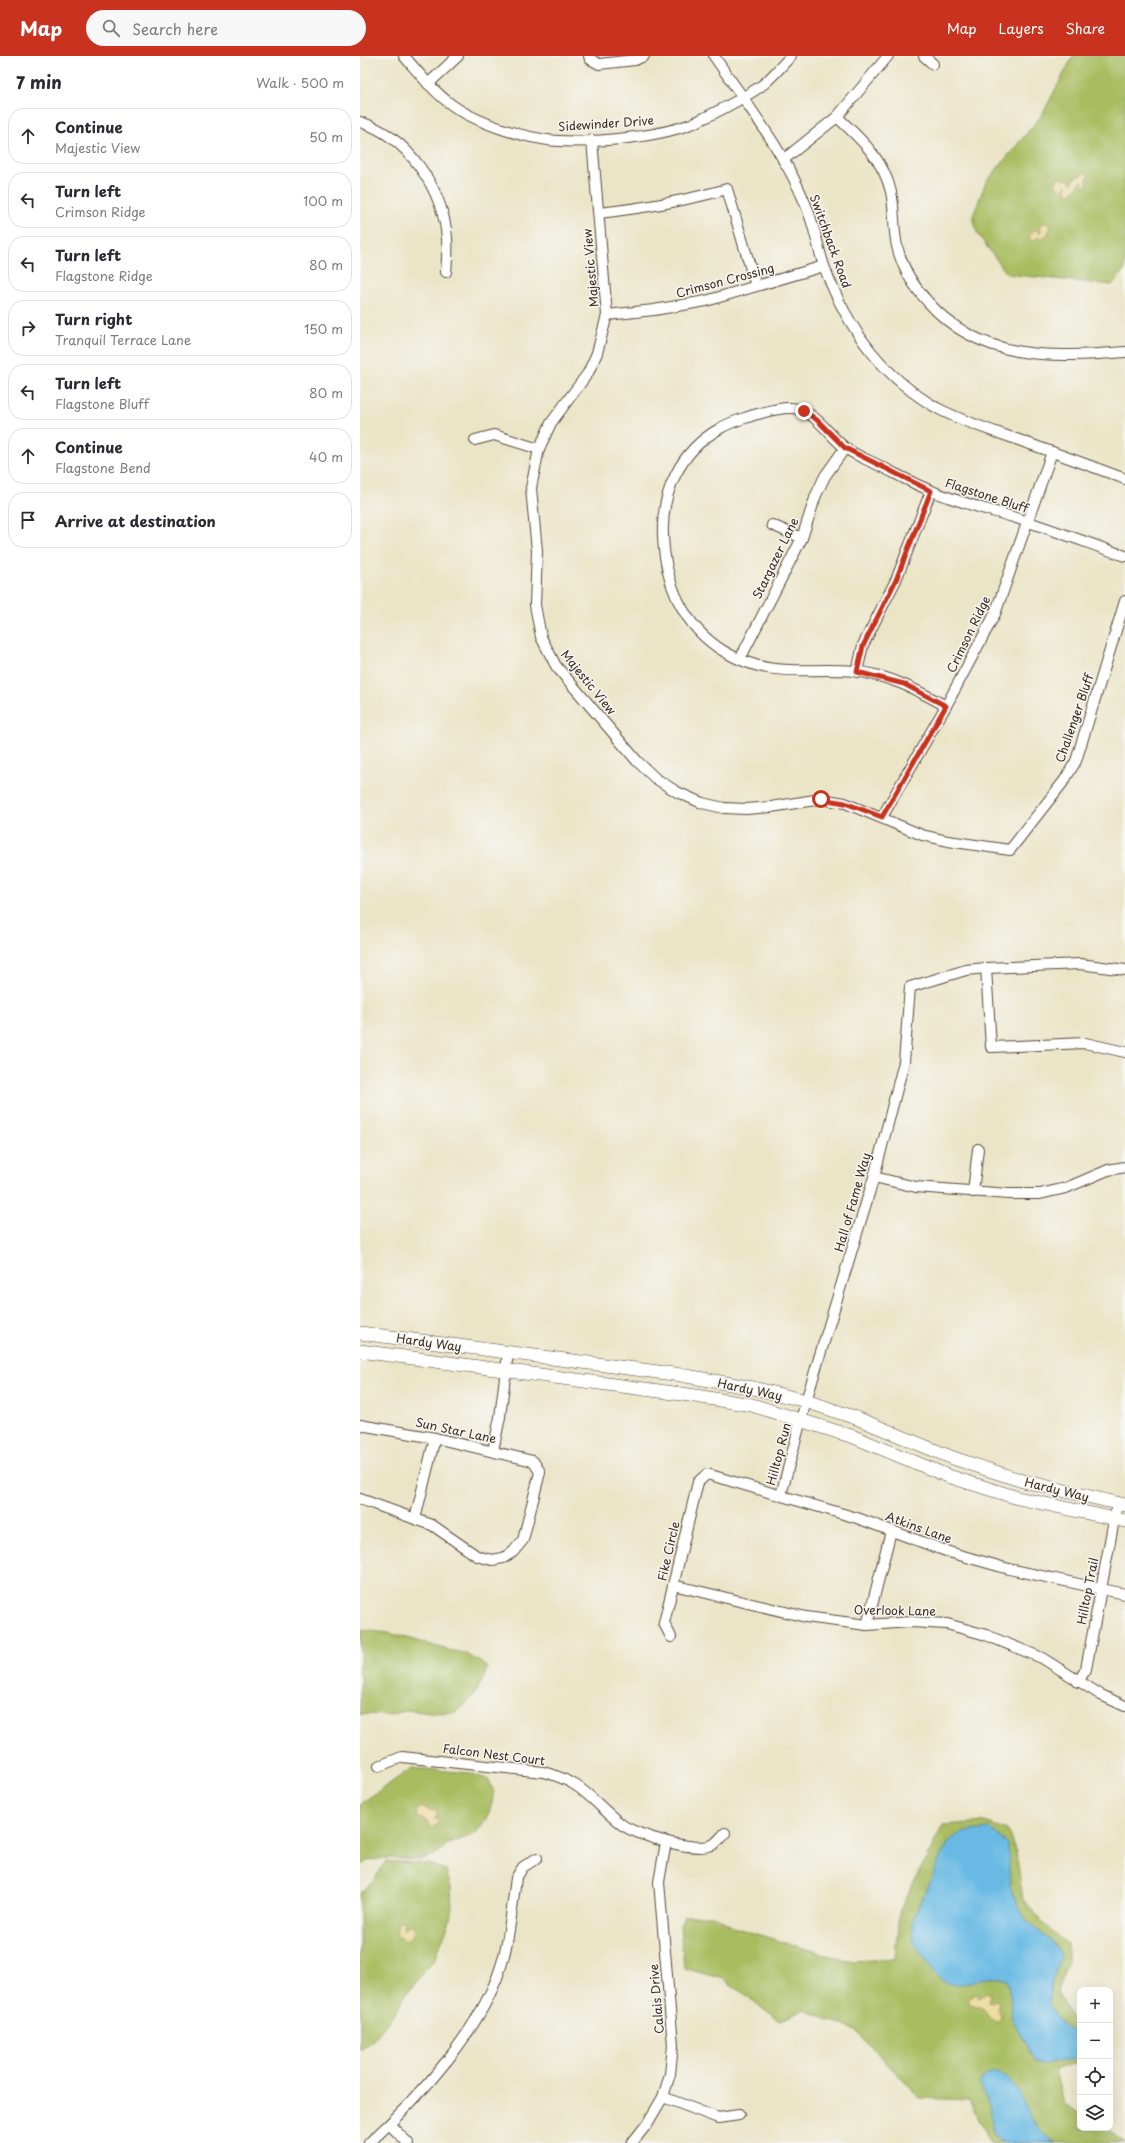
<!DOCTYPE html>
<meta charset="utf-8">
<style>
body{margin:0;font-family:"Playpen Sans",sans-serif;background:#f7f7f7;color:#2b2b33}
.controls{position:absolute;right:12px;bottom:12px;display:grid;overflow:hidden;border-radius:8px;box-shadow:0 4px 16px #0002}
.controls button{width:36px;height:36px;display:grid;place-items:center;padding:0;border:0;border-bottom:1px solid #e1e1e2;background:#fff;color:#2b2b33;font:20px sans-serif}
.stop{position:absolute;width:12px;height:12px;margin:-9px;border:3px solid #c8321e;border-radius:50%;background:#fff}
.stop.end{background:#c8321e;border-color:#fff;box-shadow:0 1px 4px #0008}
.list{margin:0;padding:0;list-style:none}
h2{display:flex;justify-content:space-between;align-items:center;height:52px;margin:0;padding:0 16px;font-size:17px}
h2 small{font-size:13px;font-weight:400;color:#7c7c81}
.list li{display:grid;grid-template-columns:26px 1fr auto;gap:12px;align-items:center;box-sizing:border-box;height:56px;margin:0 8px 8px;padding:0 8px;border:1px solid #e1e1e2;border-radius:16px}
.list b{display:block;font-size:15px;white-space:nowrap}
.list p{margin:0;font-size:13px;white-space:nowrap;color:#7c7c81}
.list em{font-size:13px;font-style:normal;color:#7c7c81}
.icon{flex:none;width:22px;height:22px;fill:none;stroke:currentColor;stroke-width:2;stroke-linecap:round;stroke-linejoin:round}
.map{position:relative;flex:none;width:765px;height:2087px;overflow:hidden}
header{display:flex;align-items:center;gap:24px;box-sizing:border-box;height:56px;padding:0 20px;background:#c8321e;color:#fff}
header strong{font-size:19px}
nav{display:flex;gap:22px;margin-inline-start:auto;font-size:14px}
.search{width:280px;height:36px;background:#f7f7f7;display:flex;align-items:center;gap:10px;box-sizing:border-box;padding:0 14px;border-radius:22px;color:#7c7c81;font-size:15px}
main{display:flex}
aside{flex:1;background:#fff}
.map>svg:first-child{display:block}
</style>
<header>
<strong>Map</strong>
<div class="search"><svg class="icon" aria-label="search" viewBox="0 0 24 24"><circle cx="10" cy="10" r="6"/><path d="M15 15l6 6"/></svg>Search here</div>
<nav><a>Map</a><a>Layers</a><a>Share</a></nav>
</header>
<main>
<aside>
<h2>7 min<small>Walk · 500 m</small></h2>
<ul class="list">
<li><svg class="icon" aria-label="ahead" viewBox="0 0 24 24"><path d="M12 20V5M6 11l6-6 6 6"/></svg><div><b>Continue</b><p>Majestic View</p></div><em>50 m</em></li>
<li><svg class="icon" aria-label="left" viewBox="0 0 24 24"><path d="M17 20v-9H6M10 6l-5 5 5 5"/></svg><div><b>Turn left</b><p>Crimson Ridge</p></div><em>100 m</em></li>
<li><svg class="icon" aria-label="left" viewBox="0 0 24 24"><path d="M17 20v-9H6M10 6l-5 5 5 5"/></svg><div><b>Turn left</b><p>Flagstone Ridge</p></div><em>80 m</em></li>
<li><svg class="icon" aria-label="right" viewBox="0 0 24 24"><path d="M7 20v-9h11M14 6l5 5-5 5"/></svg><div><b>Turn right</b><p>Tranquil Terrace Lane</p></div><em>150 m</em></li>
<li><svg class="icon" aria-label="left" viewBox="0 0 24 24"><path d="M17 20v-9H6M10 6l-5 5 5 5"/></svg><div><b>Turn left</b><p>Flagstone Bluff</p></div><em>80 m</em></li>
<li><svg class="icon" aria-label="ahead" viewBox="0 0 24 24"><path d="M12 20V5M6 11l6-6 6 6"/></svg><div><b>Continue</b><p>Flagstone Bend</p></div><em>40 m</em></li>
<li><svg class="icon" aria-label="arrive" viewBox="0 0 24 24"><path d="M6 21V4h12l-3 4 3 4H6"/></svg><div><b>Arrive at destination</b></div></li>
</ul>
</aside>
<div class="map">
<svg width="765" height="2087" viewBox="0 0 765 2087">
<rect width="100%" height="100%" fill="#f6f6f2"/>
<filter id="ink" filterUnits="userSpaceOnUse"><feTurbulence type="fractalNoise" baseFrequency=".025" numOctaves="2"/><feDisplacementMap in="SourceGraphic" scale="8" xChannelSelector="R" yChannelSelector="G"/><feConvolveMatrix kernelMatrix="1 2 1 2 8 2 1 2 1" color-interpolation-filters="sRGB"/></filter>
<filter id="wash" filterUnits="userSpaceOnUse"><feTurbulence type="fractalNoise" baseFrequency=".012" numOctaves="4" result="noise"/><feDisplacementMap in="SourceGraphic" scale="16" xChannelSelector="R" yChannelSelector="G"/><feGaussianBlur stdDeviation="0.9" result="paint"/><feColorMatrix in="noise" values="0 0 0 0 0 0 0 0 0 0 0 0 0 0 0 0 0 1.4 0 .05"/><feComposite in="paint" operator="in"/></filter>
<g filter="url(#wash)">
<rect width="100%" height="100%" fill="#ebe5c7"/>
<g fill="#a9bd61" stroke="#727440">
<path d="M713 0H765V214L752 229 647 218 617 177 613 160 626 126 682 59Z"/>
<path d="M0 1574 29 1577 88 1594 105 1597 128 1611 116 1637 97 1656 70 1657 48 1654 29 1659 0 1658Z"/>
<path d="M52 1712 110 1717 129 1724 134 1735 132 1747 127 1763 115 1778 86 1789 78 1798 59 1804 25 1802 8 1805 0 1811V1748Z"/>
<path d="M625 1766 647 1774 656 1796 663 1843 685 1869 708 1889V1905L697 1935 712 1963 720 1972V2005L695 2014 703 2048 720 2057V2072H746L765 2087H631L609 2044 560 2042 495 1974 444 1954 419 1965 364 1923 324 1912 320 1869 325 1860H355L373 1871 487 1905 535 1903 539 1856 583 1769Z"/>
<path d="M26 1805 68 1808 86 1814 91 1832 92 1851 90 1864 75 1903 46 1938 34 1958 15 1982 0 1994V1838L14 1824Z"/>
</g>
<g fill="#eeda9e" stroke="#94825e">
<path d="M725 116 729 119 727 123V129L722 130 723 125H721L711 138 706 136 707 129 701 134 695 129 698 121 705 124 710 123V127L712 128 715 121 721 120Z"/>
<path d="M684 166 691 170 688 178 683 182 678 181 673 185 669 181 675 173 680 177 681 170Z"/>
<path d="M62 1751 69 1754H76L78 1758 74 1763H78L79 1767 72 1772 64 1763 58 1762 56 1755Z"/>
<path d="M42 1865 44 1867 43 1874 52 1868 55 1876 49 1884H44L36 1879 38 1866Z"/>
<path d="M617 1937 619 1942 626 1937H629L630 1940 628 1945 631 1946 637 1944 639 1949 637 1952 641 1959 640 1964 637 1965C629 1962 627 1958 623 1952L610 1948 608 1942Z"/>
</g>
<g fill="#68bae4" stroke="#527281">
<path d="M631 1773 648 1789 650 1830 657 1848 666 1864 697 1891 701 1900 690 1932 689 1949 700 1966 720 1985V1999L712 2003 684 2009 673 2004 651 1960 650 1935 648 1925C626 1913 601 1938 581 1924 573 1918 570 1910 565 1902 561 1897 555 1890 554 1884 548 1860 564 1843 572 1822 575 1813 586 1786 593 1782 604 1774 618 1774 631 1773Z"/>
<path d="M631 2016C654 2013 665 2054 675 2068 681 2076 688 2082 696 2087H642L633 2076 629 2049 619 2029 622 2023Z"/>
</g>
</g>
<g filter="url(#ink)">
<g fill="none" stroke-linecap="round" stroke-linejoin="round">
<g stroke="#554637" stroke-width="12">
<g id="minor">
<path d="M44 0C58 16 71 33 88 46 113 66 165 83 198 85 235 87 304 81 338 65 359 55 382 43 401 30 412 22 422 9 431 0"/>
<path d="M229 0 230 3 239 8 275 4 284 0"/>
<path d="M354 0C385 46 424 95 445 147 454 167 457 189 464 210 486 270 521 320 577 352 601 365 630 374 656 383 692 396 729 409 765 423"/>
<path d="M564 0 573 8"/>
<path d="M68 28 98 0"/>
<path d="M477 61C500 82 524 104 531 136 535 154 533 173 537 190 542 211 554 231 568 246 620 305 692 302 765 296"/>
<path d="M0 66C48 80 83 134 87 182 88 193 87 205 86 216"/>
<path d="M232 84 247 259 237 297 228 317 191 367 179 393 171 432 177 495 175 549 181 581 196 610 277 705 295 722 317 736 342 747 364 752 386 753 411 751 461 743 485 747 562 779 588 785 650 794 704 725 716 705 765 545"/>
<path d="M423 104 477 61 528 0"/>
<path d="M239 157C283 152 325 145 367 133L396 230"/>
<path d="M247 259 294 254 346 245 464 210"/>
<path d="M115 384 134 379 179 393"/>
<path d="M412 469 442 482"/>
<path d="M380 603 442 482 456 439 465 420 485 392"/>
<path d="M497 616 503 589 536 524 571 435"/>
<path d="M586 650C557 634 529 619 494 615 445 611 411 623 365 596 323 571 305 527 303 480 301 437 320 395 359 373 369 366 383 363 394 359 406 356 419 351 431 352 454 353 467 377 483 390 492 398 506 403 516 408 535 417 553 428 572 435 598 446 626 453 653 461 691 473 728 487 765 500"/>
<path d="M522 761 586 650 635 558 692 396"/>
<path d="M626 912 631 991 725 987 765 996"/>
<path d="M514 1121 556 1131 649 1138H680L706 1132 748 1114 765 1111"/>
<path d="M613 1136 618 1093"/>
<path d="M0 1369 75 1382 173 1405 180 1416 163 1484 153 1496 143 1502 132 1504 117 1500 72 1469 0 1443"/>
<path d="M133 1395 140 1361 148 1297"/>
<path d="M421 1439 446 1345 514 1121 544 1006 550 931 606 914 626 912 720 908 765 914"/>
<path d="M55 1463 75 1382"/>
<path d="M313 1529 446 1561 507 1569 551 1566 587 1568 626 1579 682 1602 741 1639 765 1650"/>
<path d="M507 1569 531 1475"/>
<path d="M311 1581 304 1567 338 1426 347 1418 497 1462 589 1496 649 1513 765 1538"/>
<path d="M718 1626 726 1613 757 1448"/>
<path d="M19 1710 42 1701 183 1716C224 1726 231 1745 261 1768 275 1779 338 1798 354 1788 358 1785 362 1780 365 1777"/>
<path d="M303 2041 358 2062 379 2059"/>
<path d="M30 2069 48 2087"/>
<path d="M9 2087C59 2042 123 1972 142 1907 150 1880 152 1850 156 1822L163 1811 177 1802"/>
<path d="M272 2087 287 2068 303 2041 310 2018 313 1989 299 1826 306 1786"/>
</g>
</g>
<g stroke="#554637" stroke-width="14">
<g id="major">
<path d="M0 1277 321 1319 393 1332 446 1345 499 1363 593 1402 663 1425 765 1449"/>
<path d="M0 1295 329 1339 392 1349 494 1381 588 1420 658 1442 765 1465"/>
</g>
</g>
<use href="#minor" stroke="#fff" stroke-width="10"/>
<use href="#major" stroke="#fff" stroke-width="13"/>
</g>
</g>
<g fill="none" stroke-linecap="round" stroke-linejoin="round" filter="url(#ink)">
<path stroke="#c8321e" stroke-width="5" d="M444 355 457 364 485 392 571 435 536 524 503 590 497 616 544 628 586 650 522 761 485 747 461 743"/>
</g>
<g text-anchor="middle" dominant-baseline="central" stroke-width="3" stroke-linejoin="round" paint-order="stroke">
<g font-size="12" fill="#3b2a1e" stroke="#f6f6f2">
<text transform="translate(246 67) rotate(-4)">Sidewinder Drive</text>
<text transform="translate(471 185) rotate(70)">Switchback Road</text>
<text transform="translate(230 212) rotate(-95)">Majestic View</text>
<text transform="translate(365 224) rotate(-15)">Crimson Crossing</text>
<text transform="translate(627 439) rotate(18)">Flagstone Bluff</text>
<text transform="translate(415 502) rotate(-64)">Stargazer Lane</text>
<text transform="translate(608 578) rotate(-64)">Crimson Ridge</text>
<text transform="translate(229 626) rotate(51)">Majestic View</text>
<text transform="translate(714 662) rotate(-71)">Challenger Bluff</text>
<text transform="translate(492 1146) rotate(-74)">Hall of Fame Way</text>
<text transform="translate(69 1286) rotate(8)">Hardy Way</text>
<text transform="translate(390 1333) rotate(12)">Hardy Way</text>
<text transform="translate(96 1374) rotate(12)">Sun Star Lane</text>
<text transform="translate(418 1398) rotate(-75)">Hilltop Run</text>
<text transform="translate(697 1433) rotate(14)">Hardy Way</text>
<text transform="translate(559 1471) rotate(20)">Atkins Lane</text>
<text transform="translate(308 1495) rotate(-77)">Fike Circle</text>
<text transform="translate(727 1535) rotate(-79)">Hilltop Trail</text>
<text transform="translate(535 1554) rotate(1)">Overlook Lane</text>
<text transform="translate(134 1698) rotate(7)">Falcon Nest Court</text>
<text transform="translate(296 1943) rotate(-95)">Calais Drive</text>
</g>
</g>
</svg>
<div class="controls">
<button>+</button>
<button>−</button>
<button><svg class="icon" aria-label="locate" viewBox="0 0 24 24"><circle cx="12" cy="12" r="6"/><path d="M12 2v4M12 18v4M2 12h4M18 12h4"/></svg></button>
<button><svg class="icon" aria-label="layers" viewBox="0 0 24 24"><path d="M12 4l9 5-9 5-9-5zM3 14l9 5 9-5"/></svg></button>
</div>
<div class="stop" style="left:461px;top:743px"></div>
<div class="stop end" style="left:444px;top:355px"></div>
</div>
</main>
